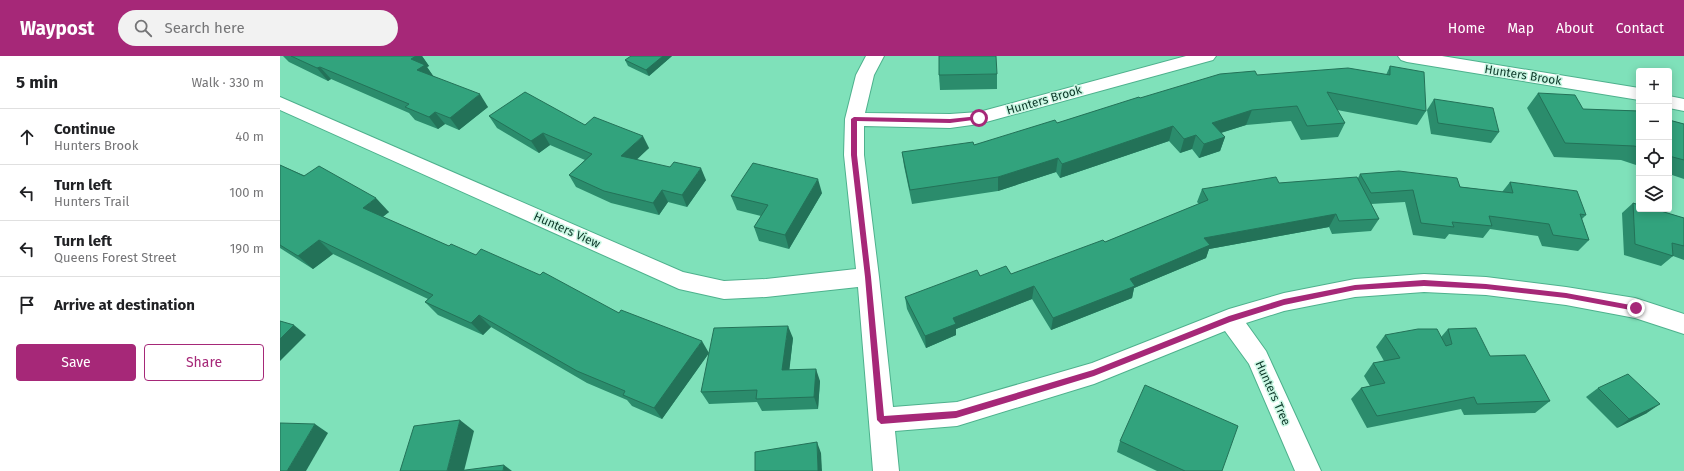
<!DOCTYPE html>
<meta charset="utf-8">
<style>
body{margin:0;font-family:"Fira Sans",sans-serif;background:#f2f2f2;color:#202124}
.controls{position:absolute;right:12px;top:12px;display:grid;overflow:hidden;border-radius:4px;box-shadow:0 2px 10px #0003}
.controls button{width:36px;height:36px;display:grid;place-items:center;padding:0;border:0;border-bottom:1px solid #e0e0e0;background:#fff;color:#202124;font:20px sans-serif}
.stop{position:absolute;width:12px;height:12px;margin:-9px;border:3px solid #a62878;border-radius:50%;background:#fff}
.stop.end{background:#a62878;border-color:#fff;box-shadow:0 1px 4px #0008}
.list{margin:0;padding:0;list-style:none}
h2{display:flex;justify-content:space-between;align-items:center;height:52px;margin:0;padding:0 16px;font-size:17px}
h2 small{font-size:13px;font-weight:400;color:#757577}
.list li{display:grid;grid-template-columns:26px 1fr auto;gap:12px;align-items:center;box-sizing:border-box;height:56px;padding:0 16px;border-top:1px solid #e0e0e0}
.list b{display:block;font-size:15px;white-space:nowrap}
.list p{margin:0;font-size:13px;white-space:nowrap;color:#757577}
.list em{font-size:13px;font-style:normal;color:#757577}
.actions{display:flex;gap:8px;padding:12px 16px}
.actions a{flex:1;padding:9px 0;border:1px solid #a62878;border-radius:4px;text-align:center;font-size:14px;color:#a62878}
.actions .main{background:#a62878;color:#fff}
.icon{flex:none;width:22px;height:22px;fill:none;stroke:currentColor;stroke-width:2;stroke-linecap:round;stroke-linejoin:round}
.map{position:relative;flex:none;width:1404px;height:415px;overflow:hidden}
header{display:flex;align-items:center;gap:24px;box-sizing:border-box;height:56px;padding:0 20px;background:#a62878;color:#fff}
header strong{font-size:19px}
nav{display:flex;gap:22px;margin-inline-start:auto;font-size:14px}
.search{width:280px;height:36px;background:#f2f2f2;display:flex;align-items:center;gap:10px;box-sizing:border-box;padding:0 14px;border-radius:22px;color:#757577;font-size:15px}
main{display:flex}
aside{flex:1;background:#fff}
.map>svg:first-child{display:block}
</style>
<header>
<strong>Waypost</strong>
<div class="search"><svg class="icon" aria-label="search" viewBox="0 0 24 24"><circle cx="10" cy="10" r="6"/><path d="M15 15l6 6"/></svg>Search here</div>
<nav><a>Home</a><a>Map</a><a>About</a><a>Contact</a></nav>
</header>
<main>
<aside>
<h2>5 min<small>Walk · 330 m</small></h2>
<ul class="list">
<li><svg class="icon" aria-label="ahead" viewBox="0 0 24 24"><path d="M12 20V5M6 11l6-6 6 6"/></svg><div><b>Continue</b><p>Hunters Brook</p></div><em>40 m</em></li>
<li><svg class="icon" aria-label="left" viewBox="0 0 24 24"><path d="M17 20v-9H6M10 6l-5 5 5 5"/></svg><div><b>Turn left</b><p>Hunters Trail</p></div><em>100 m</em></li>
<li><svg class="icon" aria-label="left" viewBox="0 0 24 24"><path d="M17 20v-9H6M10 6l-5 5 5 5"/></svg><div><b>Turn left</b><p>Queens Forest Street</p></div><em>190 m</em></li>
<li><svg class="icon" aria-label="arrive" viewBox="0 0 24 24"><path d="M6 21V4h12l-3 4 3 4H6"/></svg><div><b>Arrive at destination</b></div></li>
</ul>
<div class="actions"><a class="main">Save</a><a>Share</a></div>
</aside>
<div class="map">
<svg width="1404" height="415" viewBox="0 0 1404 415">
<rect width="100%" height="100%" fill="#7fe1ba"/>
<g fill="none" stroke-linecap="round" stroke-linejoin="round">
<g stroke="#4eb18d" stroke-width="2">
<g id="street">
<path d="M586 0H604L594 19 585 57 670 58 699 56 906 0H936L933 4 699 68 670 72 584 70V99L599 221 613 351 677 346 812 307 949 253 1004 237 1075 223 1144 218 1206 221 1286 231 1355 242 1404 258V278L1355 262 1286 249 1206 239 1144 236 1075 241 1004 255 966 267 986 295 1041 415H1015L969 308 945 275 814 328 677 370 615 375 619 415H593L578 231 486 241 444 243 399 233 0 54V41L403 216 444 225 486 223 576 213 564 99 565 63 576 19Z"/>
<path d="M1118 0H1162L1359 32V44L1127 6 1121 4Z"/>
<path d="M1389 40 1404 43V55L1389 52Z"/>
</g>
</g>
<use href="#street" fill="#fff" fill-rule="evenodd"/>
</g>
<g fill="#2b8c6c">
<path d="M3 0H142L149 10 147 11 153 20 208 51 179 74 165 68 158 73 135 64 129 57 51 23 48 25 9 6Z"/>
<path d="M392 0 369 20 348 10 345 4Z"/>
<path d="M1110 10 1146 55 1137 69 1057 54 1065 67 1058 81 1021 84 1011 65 966 69 941 77 945 81 940 95 919 102 912 93 900 97 889 85 780 122 776 116 718 135 632 148 624 110 622 96 694 89 777 67 860 42 977 19H1106Z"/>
<path d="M717 18V33L660 34 659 19Z"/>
<path d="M1258 37 1303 53 1359 55V110L1341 104 1274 101 1247 52Z"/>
<path d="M1154 43 1219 76 1211 87 1151 78 1147 54Z"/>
<path d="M209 60 305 69 369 92 356 103 426 124 407 151 388 146 379 159 331 147 296 131 289 119 305 104 270 89 259 97 217 72Z"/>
<path d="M1389 64 1404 68V123L1389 118Z"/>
<path d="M0 109 109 156 103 161 169 190 196 199 339 257 429 297 382 363 352 350 347 344 307 327 211 271 203 279 158 259 145 246 148 243 53 198 33 213 0 192Z"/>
<path d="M1080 118 1222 136 1230 126 1306 159 1302 163 1309 184 1298 195 1262 190 1258 180 1210 173 1203 182 1169 178 1165 183 1133 179 1125 146 1091 148 1099 163 1091 175 1052 178 1049 171 929 193 926 202 854 232 852 242 771 274 752 243 676 273V279L646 292 627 253 625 241 700 220 731 218 825 186 919 148 917 146 922 133 999 127 1078 122Z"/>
<path d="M542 137 509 193 479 185 474 171 481 160 457 154 451 140Z"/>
<path d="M1353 147 1404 162V204L1393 200 1381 210 1344 199 1342 157Z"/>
<path d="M1168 273 1210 300 1270 345 1255 357 1184 359 1181 353 1087 372 1071 343 1081 332 1090 330 1084 320 1093 307 1104 305 1096 291 1105 279 1161 281Z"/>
<path d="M513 282 509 314 540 325 538 353 482 355 477 346 429 348 421 336Z"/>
<path d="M1318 332 1367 357 1337 372 1306 341Z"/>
<path d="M840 385 942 415H877L837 396Z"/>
</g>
<g fill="#237258">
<path d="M136 0H142L149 10 147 11 154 21 137 14 131 3Z"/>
<path d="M383 0H392L369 20 366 14Z"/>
<path d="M40 11 51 23 48 25 37 12Z"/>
<path d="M200 38 208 51 179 74 170 62Z"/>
<path d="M972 54 966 69 927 81 932 67Z"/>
<path d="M155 56 165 68 158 73 149 61Z"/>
<path d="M893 70 889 85 780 122 782 108Z"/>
<path d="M263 77 270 89 259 97 251 85Z"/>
<path d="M916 79 912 93 900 97 904 83Z"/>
<path d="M363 80 369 92 348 112 341 100Z"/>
<path d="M945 81 940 95 919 102 924 88Z"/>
<path d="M778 102 776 116 718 135V121Z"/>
<path d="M421 112 426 124 407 151 402 139Z"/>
<path d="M538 123 542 137 509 193 505 179Z"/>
<path d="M382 134 388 146 379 159 373 147Z"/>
<path d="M96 142 109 156 96 165 83 152Z"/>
<path d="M1056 158 1049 171 929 193 926 202 854 232 852 242 771 274 773 262 850 223 924 182Z"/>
<path d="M39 184 53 198 33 213 18 200Z"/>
<path d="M754 230 752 243 676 273V279L646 292 645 280 673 262Z"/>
<path d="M199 259 211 271 203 279 191 267Z"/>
<path d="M14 269 26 279 0 305V283Z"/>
<path d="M508 270 513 282 508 326 502 314Z"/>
<path d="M422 285 429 297 382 363 374 352Z"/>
<path d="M536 313 540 325 538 353 534 341Z"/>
<path d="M1380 348 1367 357 1337 372 1349 363Z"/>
<path d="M180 364 194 375 184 415H167Z"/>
<path d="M35 368 48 377 26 415H7Z"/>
<path d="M537 386 541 397 542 415H538Z"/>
<path d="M224 409 232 415H223Z"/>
</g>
<g fill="#32a37d" stroke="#237258">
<path d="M11 0H136L131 3 145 9 137 14 200 38 170 62 155 56 149 61 125 51 129 48 40 11 37 12Z"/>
<path d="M351 0H383L366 14 345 4Z"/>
<path d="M659 0H716L717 18 659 19Z"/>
<path d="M1110 10 1144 16 1146 55 1047 36 1065 67 1027 70 1017 50 972 54 932 67 945 81 924 88 916 79 904 83 893 70 782 108 778 102 718 121 630 134 622 96 693 86 694 89 775 64 777 67 859 41 860 42 940 18 975 15 977 19 1068 12 1110 19Z"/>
<path d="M245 36 305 69 314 61 363 80 341 100 390 111 394 106 421 112 402 139 382 134 373 147 324 135 289 119 312 98 263 77 251 85 209 60Z"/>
<path d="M1258 37 1295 39 1303 53 1359 55V91L1354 90 1285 87Z"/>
<path d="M1154 43 1213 52 1219 76 1158 67Z"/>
<path d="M1389 64 1404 68V104L1389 100Z"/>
<path d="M473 107 538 123 505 179 474 171 488 149 451 140Z"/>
<path d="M0 109 24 120 39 110 96 142 83 152 169 190 171 188 196 199 201 193 260 219 263 216 339 257 341 254 422 285 374 352 343 339 345 335 297 315 199 259 191 267 145 246 153 239 39 184 18 200 0 189Z"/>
<path d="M1119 115 1177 122 1180 131 1233 137 1230 126 1297 135 1306 159 1300 158 1309 184 1273 179 1269 168 1209 160 1212 170 1172 166 1174 171 1141 167 1133 134 1091 137 1080 118Z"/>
<path d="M996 121 999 127 1077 121 1099 163 1059 165 1056 158 924 182 930 189 850 223 855 230 773 262 754 230 673 262 676 268 645 280 625 241 697 214 700 220 726 210 731 218 823 184 825 186 928 144 922 133Z"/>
<path d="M1353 147 1359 149V153H1374L1404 162V190L1392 187 1393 200 1355 188Z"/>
<path d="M0 265 14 269 0 283Z"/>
<path d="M508 270 502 314 536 313 534 341 476 343 477 334 421 336 434 272Z"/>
<path d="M1196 272 1210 300 1245 299 1270 345 1197 348 1194 341 1097 360 1081 332 1105 327 1093 307 1120 302 1105 279 1138 273H1157L1166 290 1172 288 1168 273Z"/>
<path d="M1348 318 1380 348 1349 363 1318 332Z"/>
<path d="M865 329 958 370 942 415H905L840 385Z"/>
<path d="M180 364 167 415H120L134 370Z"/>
<path d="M0 367 35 368 7 415H0Z"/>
<path d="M537 386 538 415H475V396Z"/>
<path d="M224 409 223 415H178Z"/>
</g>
<path fill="#a62878" d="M699 60 701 61V63L670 67 577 65V99L591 221 604 360 676 355 813 314 949 260 1004 243 1075 229 1144 224 1206 228 1286 237 1356 250 1359 252 1356 255 1286 242 1206 233 1144 230 1075 234 1004 249 950 266 814 320 676 362 601 368 597 364 585 221 571 99V63L574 61 670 63Z"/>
<g text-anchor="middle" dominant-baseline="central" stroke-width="3" stroke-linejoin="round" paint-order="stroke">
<g font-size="12" fill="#0c3728" stroke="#c9f7e3">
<text transform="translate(1243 19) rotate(9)">Hunters Brook</text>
<text transform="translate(764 44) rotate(-16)">Hunters Brook</text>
<text transform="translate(287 174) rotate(24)">Hunters View</text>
<text transform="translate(993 337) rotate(66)">Hunters Tree</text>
</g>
</g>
</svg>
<div class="controls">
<button>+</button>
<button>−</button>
<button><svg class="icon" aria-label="locate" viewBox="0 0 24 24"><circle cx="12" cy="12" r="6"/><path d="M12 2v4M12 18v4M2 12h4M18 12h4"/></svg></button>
<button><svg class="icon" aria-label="layers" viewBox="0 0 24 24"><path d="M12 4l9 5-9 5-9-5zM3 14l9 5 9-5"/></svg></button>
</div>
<div class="stop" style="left:699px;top:62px"></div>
<div class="stop end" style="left:1356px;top:252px"></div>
</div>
</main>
